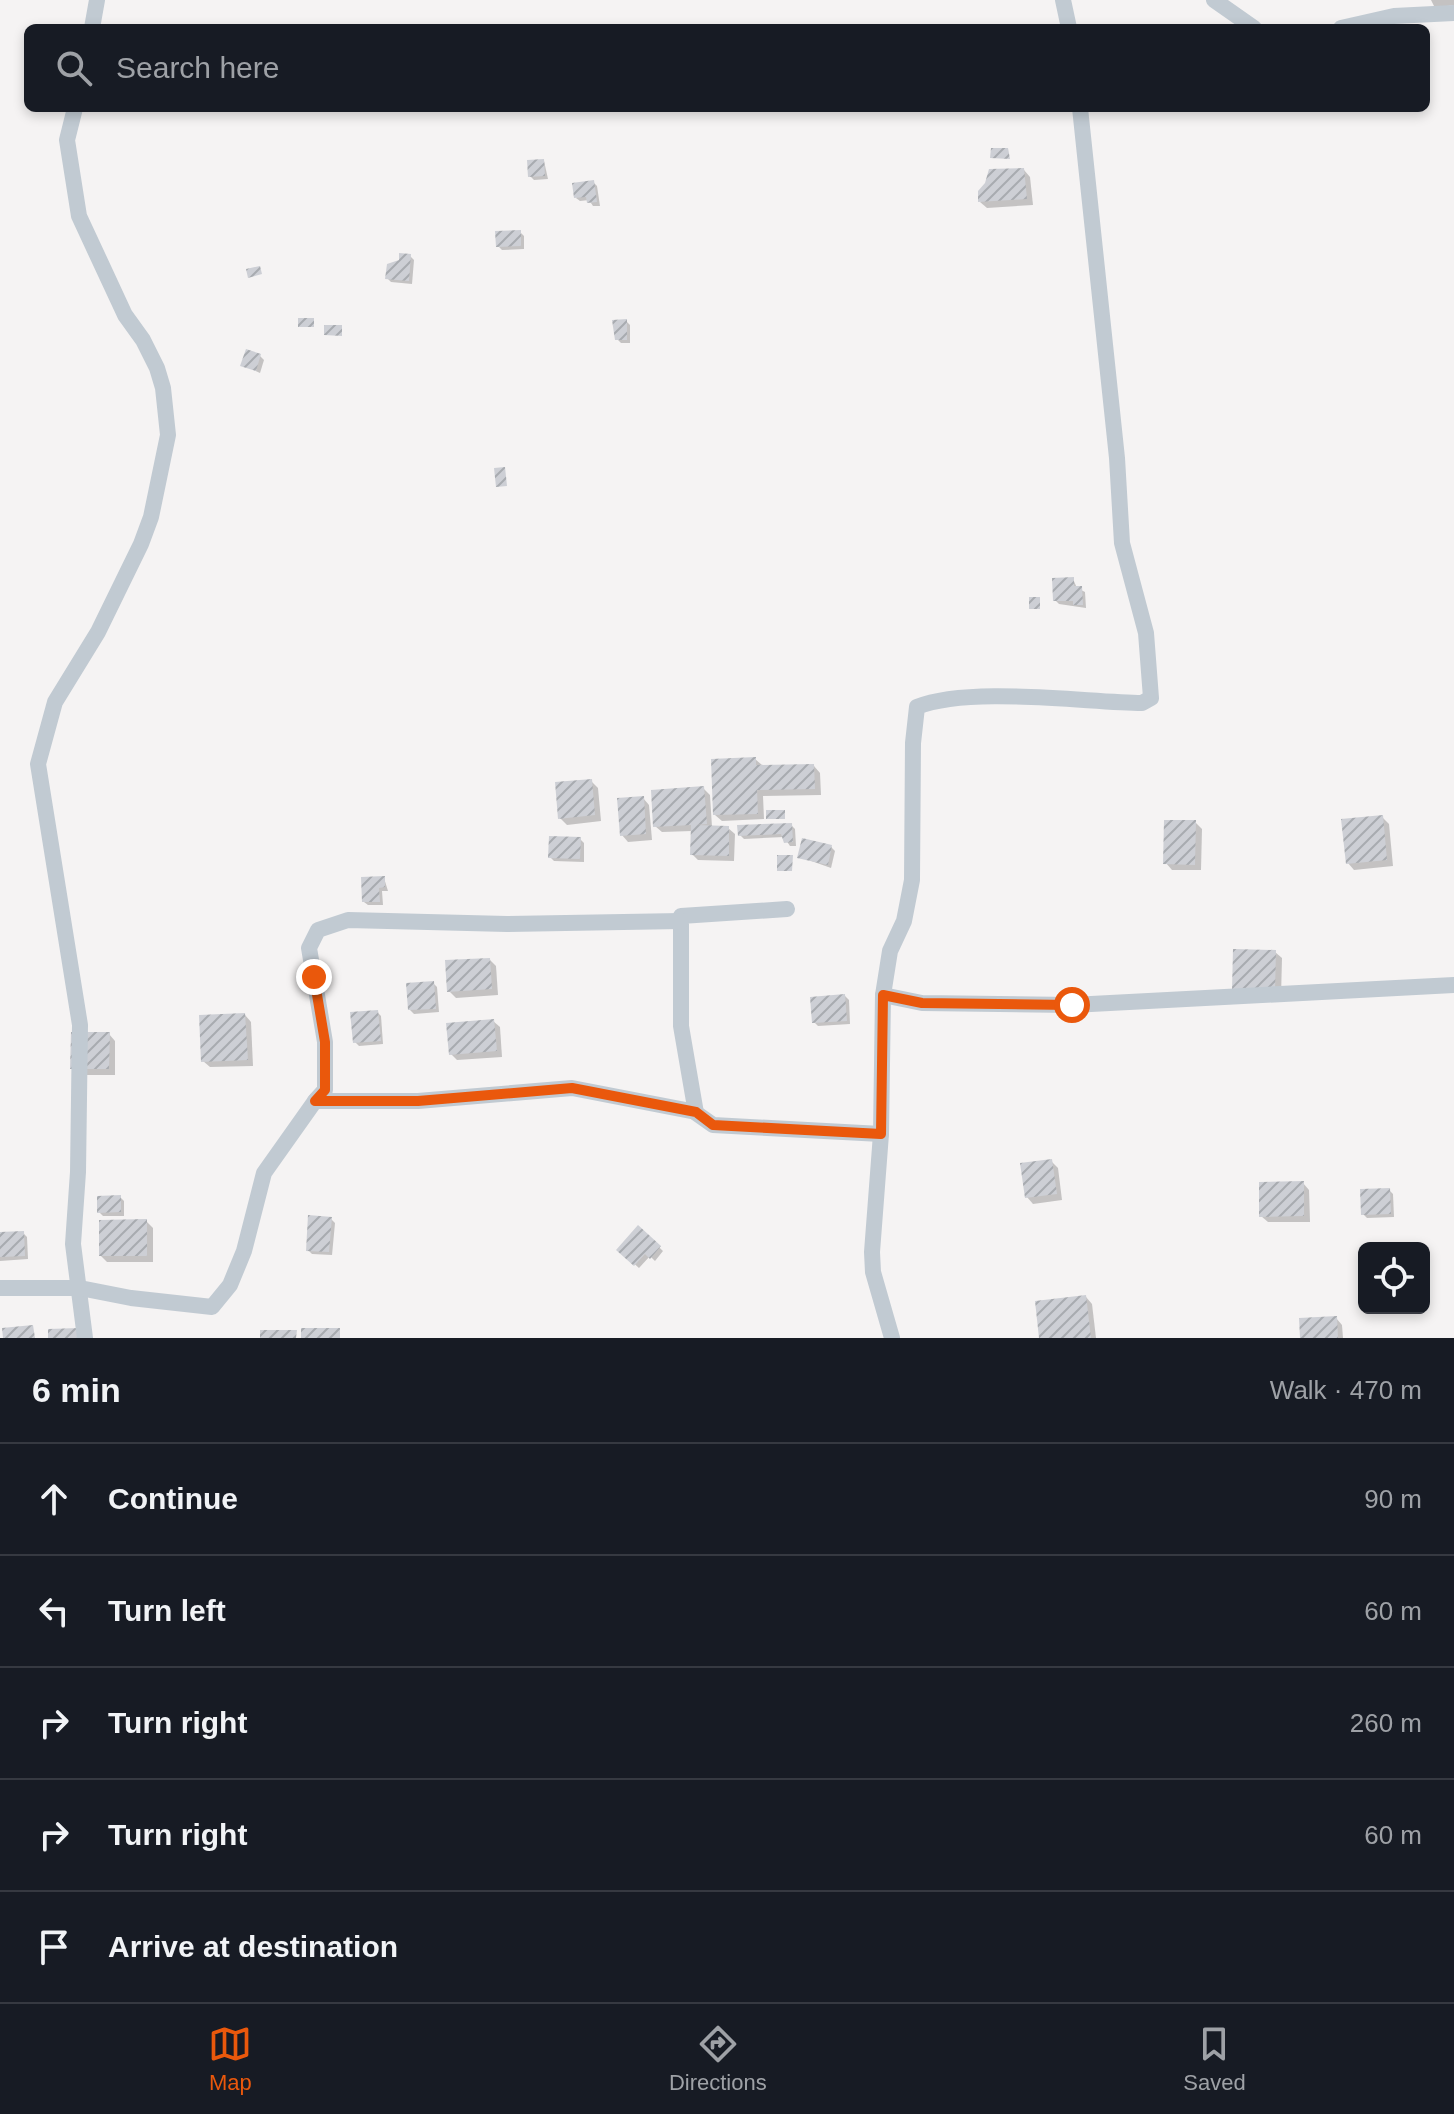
<!DOCTYPE html>
<meta charset="utf-8">
<style>
body{margin:0;font-family:Helvetica,sans-serif;background:#20242c;color:#f1f3f6}
.controls{position:absolute;right:24px;bottom:24px;display:grid;overflow:hidden;border-radius:12px;box-shadow:0 4px 12px #0003}
.controls button{width:72px;height:72px;display:grid;place-items:center;padding:0;border:0;border-bottom:2px solid #363941;background:#171b24;color:#f1f3f6;font:40px sans-serif}
.stop{position:absolute;width:24px;height:24px;margin:-18px;border:6px solid #ea580c;border-radius:50%;background:#fff}
.stop.end{background:#ea580c;border-color:#fff;box-shadow:0 2px 8px #0008}
.list{margin:0;padding:0;list-style:none}
h2{display:flex;justify-content:space-between;align-items:center;height:104px;margin:0;padding:0 32px;font-size:34px}
h2 small{font-size:26px;font-weight:400;color:#9ea1a6}
.list li{display:grid;grid-template-columns:52px 1fr auto;gap:24px;align-items:center;box-sizing:border-box;height:112px;padding:0 32px;border-top:2px solid #363941}
.list b{display:block;font-size:30px;white-space:nowrap}
.list em{font-size:26px;font-style:normal;color:#9ea1a6}
.icon{flex:none;width:44px;height:44px;fill:none;stroke:currentColor;stroke-width:2;stroke-linecap:round;stroke-linejoin:round}
.map{position:relative;flex:none;width:1454px;height:1338px;overflow:hidden}
.search{position:absolute;background:#171b24;box-shadow:0 4px 12px #0003;left:24px;right:24px;top:24px;height:88px;display:flex;align-items:center;gap:20px;box-sizing:border-box;padding:0 28px;border-radius:12px;color:#9ea1a6;font-size:30px}
.sheet{height:664px;background:#171b24}
nav{display:flex;justify-content:space-around;align-items:center;box-sizing:border-box;height:112px;border-top:2px solid #363941;background:#171b24;font-size:22px;color:#9ea1a6}
nav a{display:grid;justify-items:center;gap:4px}
nav .on{color:#ea580c}
.map>svg:first-child{display:block}
</style>
<div class="map">
<svg width="1454" height="1338" viewBox="0 0 1454 1338">
<defs>
<pattern id="building-hatch" width="6" height="6" patternUnits="userSpaceOnUse" patternTransform="scale(2)"><rect width="6" height="6" fill="#cdcfd5"/><path d="M-1 1l2-2M0 6l6-6M5 7l2-2" fill="none" stroke="#a8abb0"/></pattern>
</defs>
<rect width="100%" height="100%" fill="#f5f3f3"/>
<g fill="#0003">
<path d="M1431 0H1454V5L1435 8Z"/>
<path d="M544 161 548 179 534 180 530 176Z"/>
<path d="M1024 170 1030 177 1033 205 987 208 980 202Z"/>
<path d="M593 182 597 186 600 206H593L589 200 580 201 576 198Z"/>
<path d="M520 232 524 236V249L502 250 498 246Z"/>
<path d="M410 256 414 260 412 284 391 282 387 278Z"/>
<path d="M626 321 630 325V343H621L617 339Z"/>
<path d="M260 356 264 360 260 373 243 365Z"/>
<path d="M1073 579 1077 588 1085 592 1086 608 1059 604 1055 600Z"/>
<path d="M755 759 762 765 814 766 820 773 821 795 763 796 764 819 722 821 715 815Z"/>
<path d="M591 781 598 788 601 821 567 825 560 818Z"/>
<path d="M703 788 710 795 712 827 728 828 735 834 734 861 698 860 692 854V831L662 832 655 826Z"/>
<path d="M643 798 649 805 652 840 628 842 622 835Z"/>
<path d="M1382 817 1389 824 1393 866 1354 870 1348 863Z"/>
<path d="M1195 822 1202 829 1201 870H1172L1166 863Z"/>
<path d="M791 825 795 829 796 846H790L784 837 744 839 740 835Z"/>
<path d="M580 839 584 843V862L554 861 550 857Z"/>
<path d="M831 847 835 851 831 868 800 857Z"/>
<path d="M384 878 388 891H382L383 905H368L364 902Z"/>
<path d="M1235 951 1275 952 1282 958 1281 997Z"/>
<path d="M490 960 496 966 498 995 456 998 449 991Z"/>
<path d="M433 983 437 987 439 1012 414 1014 410 1010Z"/>
<path d="M845 996 849 1000 850 1024 818 1026 814 1022Z"/>
<path d="M377 1012 381 1016 383 1044 359 1046 355 1042Z"/>
<path d="M245 1015 251 1022 253 1066 210 1067 203 1061Z"/>
<path d="M493 1021 500 1027 502 1057 457 1060 451 1054Z"/>
<path d="M109 1034 115 1041V1075H79Z"/>
<path d="M1052 1162 1058 1168 1062 1200 1033 1204 1027 1197Z"/>
<path d="M1303 1183 1309 1190 1310 1222H1268L1261 1216Z"/>
<path d="M1389 1190 1393 1194 1394 1217 1367 1218 1363 1214Z"/>
<path d="M120 1197 124 1201V1216H103L99 1212Z"/>
<path d="M331 1219 335 1223 332 1255 312 1254 308 1250Z"/>
<path d="M146 1221 153 1228V1262H107L101 1256Z"/>
<path d="M639 1228 663 1251 655 1261 650 1256 639 1268 619 1250Z"/>
<path d="M23 1233 27 1237 28 1259 0 1261V1234Z"/>
<path d="M1086 1297 1092 1304 1096 1338H1041Z"/>
<path d="M1336 1318 1342 1325 1343 1338H1302Z"/>
</g>
<g fill="url(#building-hatch)">
<path d="M991 148H1008L1010 159 990 158Z"/>
<path d="M544 159 545 176 528 177 527 160Z"/>
<path d="M1024 168 1027 199 978 202V191L985 183 989 169Z"/>
<path d="M594 180 597 202 587 203 586 197 574 198 572 183Z"/>
<path d="M521 230V246L496 247 495 231Z"/>
<path d="M399 253 411 254 409 281 385 279 387 264 399 260Z"/>
<path d="M260 266 262 274 248 278 246 269Z"/>
<rect x="298" y="318" width="16" height="9"/>
<path d="M627 319V340H615L612 320Z"/>
<path d="M324 325H342V336L324 335Z"/>
<path d="M246 349 261 354 256 371 240 366Z"/>
<path d="M505 467 507 486 496 487 494 468Z"/>
<path d="M1074 577V586H1082L1083 605H1073V601H1053L1052 578Z"/>
<rect x="1029" y="597" width="11" height="12"/>
<path d="M756 757V765L814 764 815 789 757 790 758 814 713 815 711 759Z"/>
<path d="M592 779 595 815 558 819 555 782Z"/>
<path d="M704 786 707 824 696 825 729 826V856L690 855 691 825 653 827 651 790Z"/>
<path d="M644 796 646 834 620 836 617 798Z"/>
<rect x="766" y="810" width="19" height="9"/>
<path d="M1383 815 1387 860 1346 864 1341 819Z"/>
<path d="M1164 820H1196L1195 865 1163 864Z"/>
<path d="M792 823 793 842 784 843 781 834 738 836 737 825Z"/>
<path d="M549 836 581 837 580 859 548 858Z"/>
<path d="M802 838 832 845 828 865 797 858Z"/>
<path d="M777 855H793L792 871H777Z"/>
<path d="M385 876V887L379 888 380 902H362L361 877Z"/>
<path d="M1233 949 1276 950 1275 991 1232 990Z"/>
<path d="M490 958 492 989 447 992 445 960Z"/>
<path d="M434 981 436 1009 408 1010 406 983Z"/>
<path d="M845 994 847 1021 812 1023 810 997Z"/>
<path d="M378 1010 381 1041 353 1043 350 1012Z"/>
<path d="M245 1013 248 1060 201 1062 199 1015Z"/>
<path d="M494 1019 497 1051 449 1055 446 1023Z"/>
<path d="M71 1032H110L109 1069H70Z"/>
<path d="M1052 1159 1057 1194 1025 1198 1020 1163Z"/>
<path d="M1304 1181V1216L1259 1217V1182Z"/>
<path d="M1390 1188 1391 1214 1361 1215 1360 1189Z"/>
<path d="M121 1195V1212L97 1213V1196Z"/>
<path d="M308 1215 332 1217 329 1252 306 1251Z"/>
<path d="M147 1219V1256H99V1220Z"/>
<path d="M638 1225 661 1246 650 1259 645 1254 634 1266 616 1250Z"/>
<path d="M24 1231 25 1256 0 1257V1232Z"/>
<path d="M1086 1295 1091 1338H1039L1035 1301Z"/>
<path d="M1337 1316 1338 1338H1300L1299 1318Z"/>
<path d="M33 1325 35 1338H3L2 1328Z"/>
<path d="M79 1328 80 1338H48V1329Z"/>
<rect x="301" y="1328" width="39" height="10"/>
<path d="M260 1330H297L296 1338H260Z"/>
</g>
<g fill="none" stroke-linecap="round" stroke-linejoin="round">
<g stroke="#c1cad2" stroke-width="16">
<path d="M1063 0 1069 28"/>
<path d="M1214 0 1254 28"/>
<path d="M92 28 97 0"/>
<path d="M1341 28 1394 16 1454 13"/>
<path d="M75 108 67 140 79 216 125 315 143 340 157 368 163 388 168 435 151 517 141 544 98 632 55 702 38 764 80 1025 78 1172 73 1244 85 1338"/>
<path d="M787 909 681 916V1026L696 1113 713 1125 881 1134"/>
<path d="M681 921 507 924 348 920 318 930 309 948 325 1042V1090L315 1101H418L572 1088 696 1112"/>
<path d="M883 995 922 1003 1072 1005 1454 985"/>
<path d="M0 1288H80L131 1298 212 1307 230 1285 244 1251 264 1173 315 1101"/>
<path d="M892 1338 873 1272 872 1252 881 1134 883 995 890 951 904 921 912 880 913 743 917 707C968 686 1083 702 1142 703L1151 698 1146 633 1122 543 1117 458 1080 108"/>
</g>
</g>
<g fill="none" stroke-linecap="round" stroke-linejoin="round">
<path stroke="#ea580c" stroke-width="10" d="M314 977 325 1042V1090L315 1101H418L572 1088 696 1112 713 1125 881 1134 883 995 922 1003 1072 1005"/>
</g>
</svg>
<div class="controls">
<button><svg class="icon" aria-label="locate" viewBox="0 0 24 24"><circle cx="12" cy="12" r="6"/><path d="M12 2v4M12 18v4M2 12h4M18 12h4"/></svg></button>
</div>
<div class="stop" style="left:1072px;top:1005px"></div>
<div class="stop end" style="left:314px;top:977px"></div>
<div class="search"><svg class="icon" aria-label="search" viewBox="0 0 24 24"><circle cx="10" cy="10" r="6"/><path d="M15 15l6 6"/></svg>Search here</div>
</div>
<section class="sheet">
<h2>6 min<small>Walk · 470 m</small></h2>
<ul class="list">
<li><svg class="icon" aria-label="ahead" viewBox="0 0 24 24"><path d="M12 20V5M6 11l6-6 6 6"/></svg><div><b>Continue</b></div><em>90 m</em></li>
<li><svg class="icon" aria-label="left" viewBox="0 0 24 24"><path d="M17 20v-9H6M10 6l-5 5 5 5"/></svg><div><b>Turn left</b></div><em>60 m</em></li>
<li><svg class="icon" aria-label="right" viewBox="0 0 24 24"><path d="M7 20v-9h11M14 6l5 5-5 5"/></svg><div><b>Turn right</b></div><em>260 m</em></li>
<li><svg class="icon" aria-label="right" viewBox="0 0 24 24"><path d="M7 20v-9h11M14 6l5 5-5 5"/></svg><div><b>Turn right</b></div><em>60 m</em></li>
<li><svg class="icon" aria-label="arrive" viewBox="0 0 24 24"><path d="M6 21V4h12l-3 4 3 4H6"/></svg><div><b>Arrive at destination</b></div></li>
</ul>
</section>
<nav>
<a class="on"><svg class="icon" aria-label="map" viewBox="0 0 24 24"><path d="M3 6l6-2 6 2 6-2v14l-6 2-6-2-6 2zM9 4v14M15 6v14"/></svg>Map</a>
<a><svg class="icon" aria-label="directions" viewBox="0 0 24 24"><path d="M12 3l9 9-9 9-9-9zM9 14v-3h6M13 9l2 2-2 2"/></svg>Directions</a>
<a><svg class="icon" aria-label="saved" viewBox="0 0 24 24"><path d="M7 4h10v16l-5-4-5 4z"/></svg>Saved</a>
</nav>
